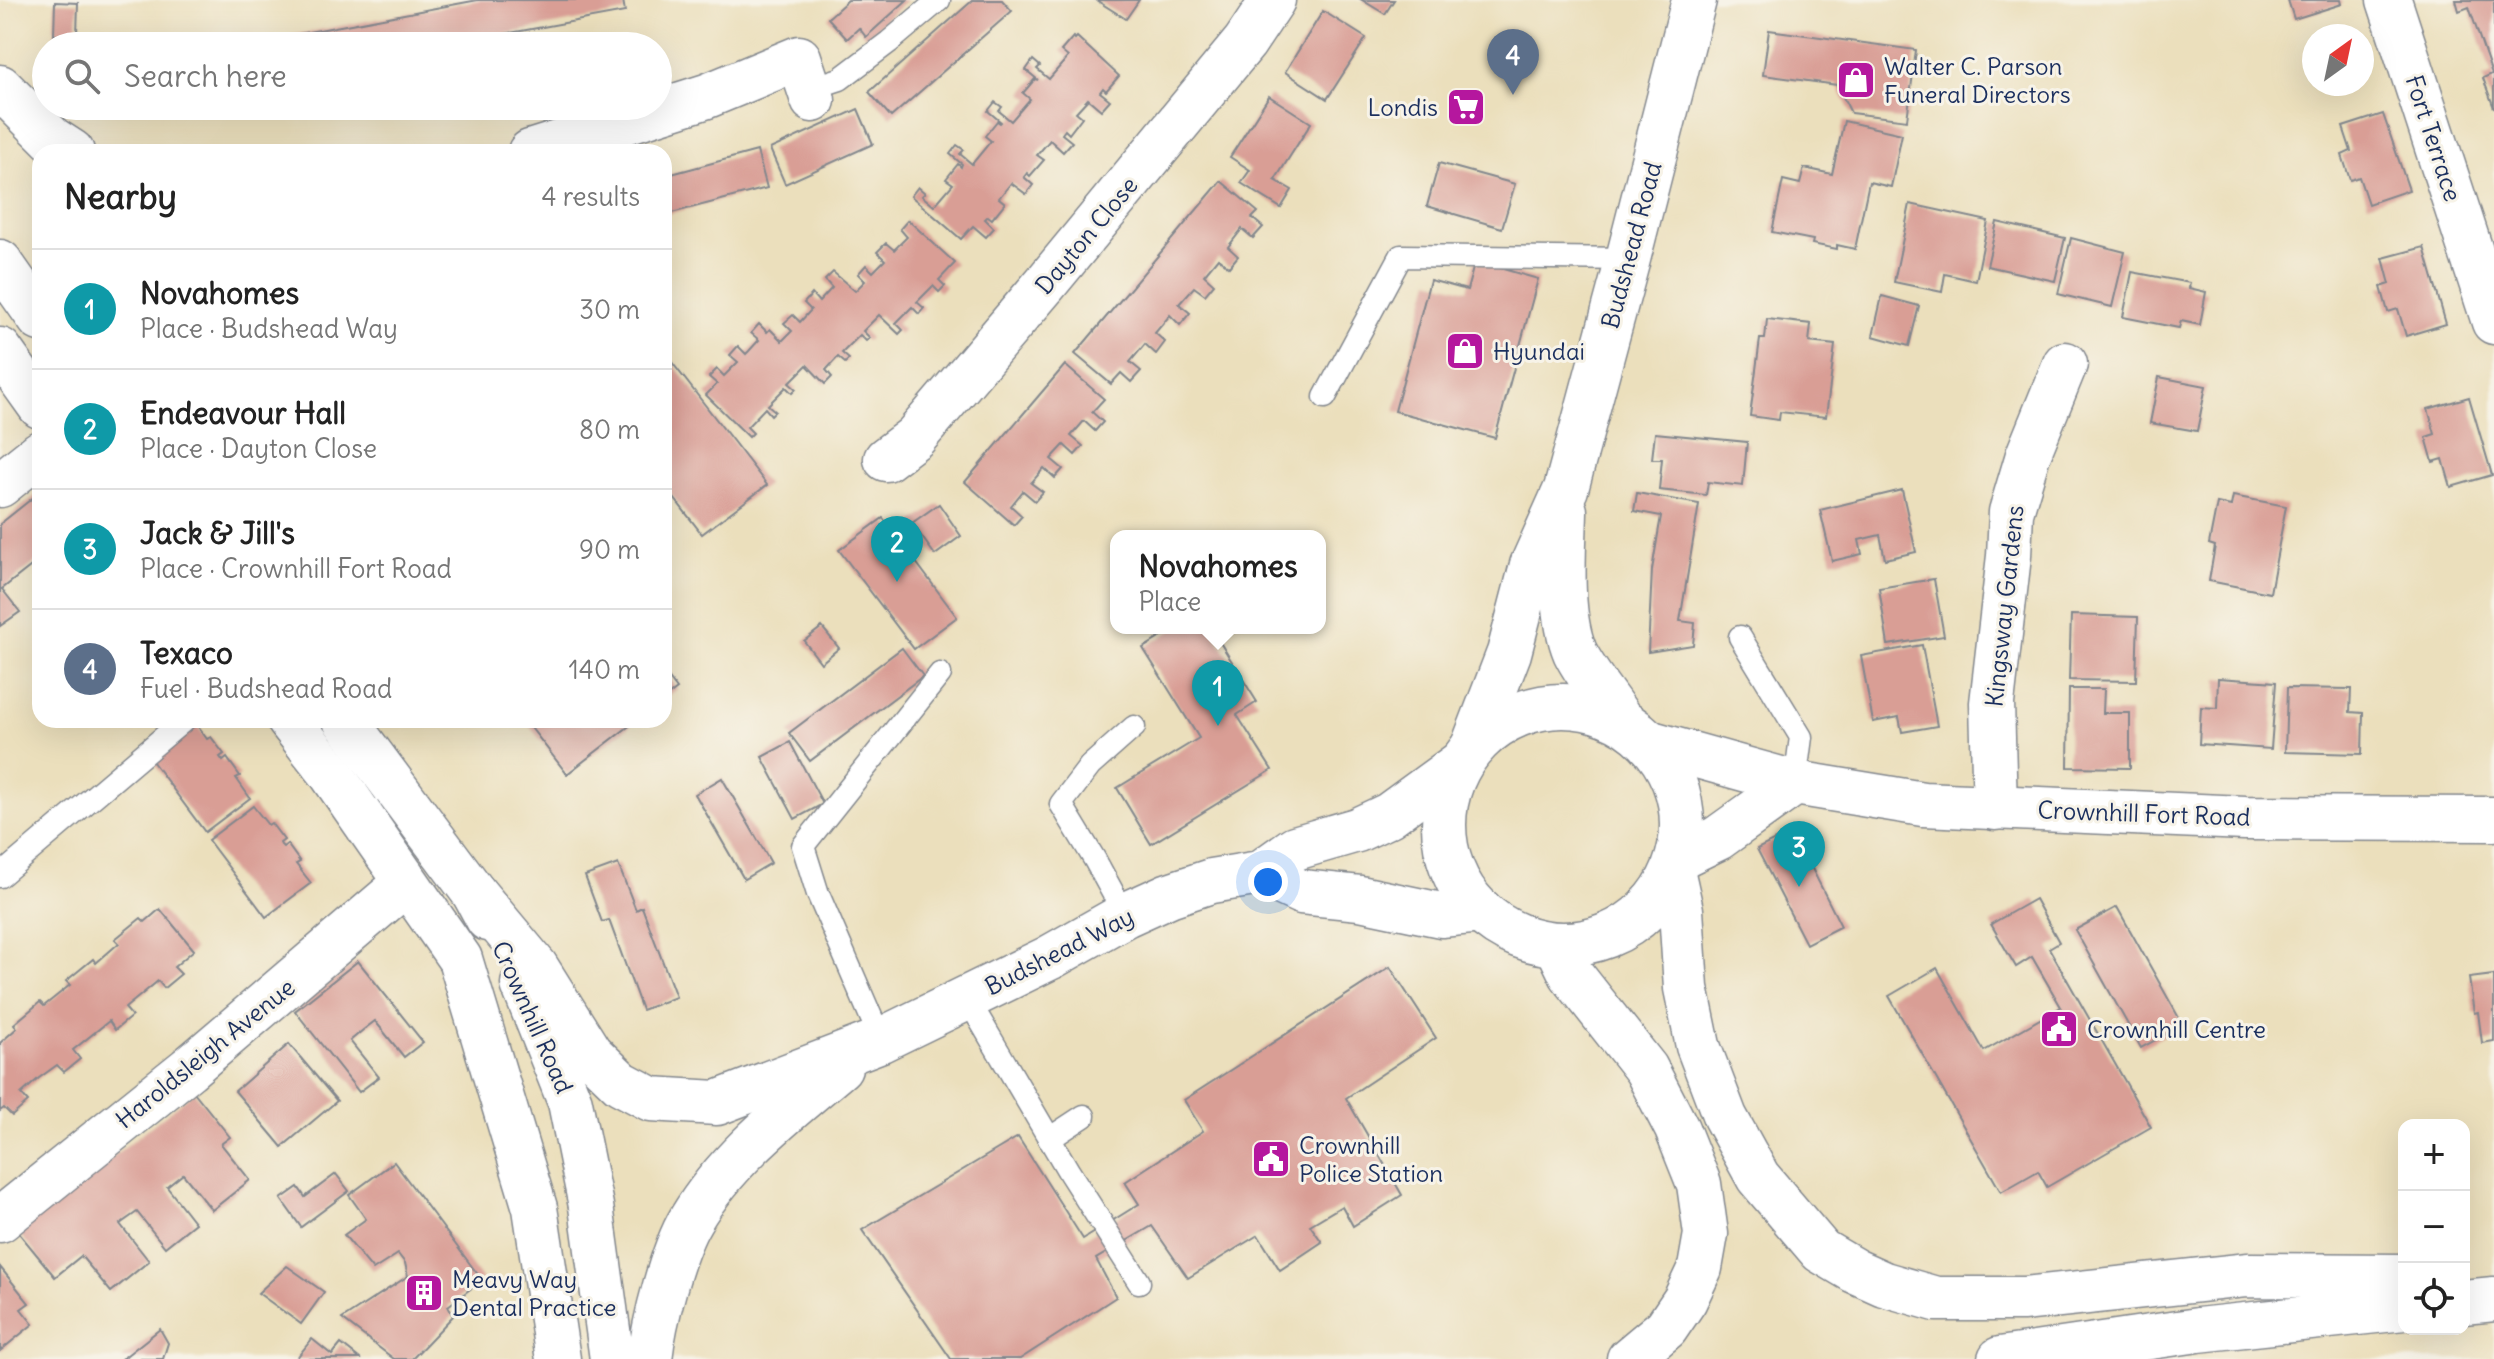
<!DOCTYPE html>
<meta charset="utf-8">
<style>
body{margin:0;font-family:Delius,sans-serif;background:#f6f6f6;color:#222}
.controls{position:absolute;right:24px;bottom:24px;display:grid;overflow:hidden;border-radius:16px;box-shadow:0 8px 32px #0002}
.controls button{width:72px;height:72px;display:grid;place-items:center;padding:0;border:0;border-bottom:2px solid #e0e0e0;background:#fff;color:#222;font:40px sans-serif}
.compass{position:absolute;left:2302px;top:24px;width:72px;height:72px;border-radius:50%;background:#fff;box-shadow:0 8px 32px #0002;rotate:33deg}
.you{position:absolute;left:1268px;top:882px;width:28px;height:28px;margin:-20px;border:6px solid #fff;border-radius:50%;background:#1a73e8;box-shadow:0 0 0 12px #1a73e833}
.badge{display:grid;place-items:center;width:52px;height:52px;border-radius:50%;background:#2563eb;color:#fff;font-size:26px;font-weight:700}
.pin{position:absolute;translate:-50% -66px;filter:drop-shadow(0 2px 4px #0008)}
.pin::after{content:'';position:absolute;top:42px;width:28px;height:24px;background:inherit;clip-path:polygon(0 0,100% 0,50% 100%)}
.popup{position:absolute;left:1110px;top:530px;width:216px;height:104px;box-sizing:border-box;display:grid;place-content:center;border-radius:16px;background:#fff;filter:drop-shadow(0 2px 6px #0005);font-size:26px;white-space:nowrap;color:#767676}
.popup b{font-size:30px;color:#222}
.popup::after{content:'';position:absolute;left:50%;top:100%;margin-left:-16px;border:16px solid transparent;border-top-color:#fff}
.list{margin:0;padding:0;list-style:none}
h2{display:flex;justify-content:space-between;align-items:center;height:104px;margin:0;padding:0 32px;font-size:34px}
h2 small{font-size:26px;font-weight:400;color:#767676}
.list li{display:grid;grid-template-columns:52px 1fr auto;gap:24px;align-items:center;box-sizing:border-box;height:120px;padding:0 32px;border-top:2px solid #e0e0e0}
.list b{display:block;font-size:30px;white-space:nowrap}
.list p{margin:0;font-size:26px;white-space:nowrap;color:#767676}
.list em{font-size:26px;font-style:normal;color:#767676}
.icon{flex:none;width:44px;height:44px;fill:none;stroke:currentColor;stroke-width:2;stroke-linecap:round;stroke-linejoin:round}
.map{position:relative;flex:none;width:2494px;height:1359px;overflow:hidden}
.search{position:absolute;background:#fff;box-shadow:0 8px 32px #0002;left:32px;top:32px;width:640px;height:88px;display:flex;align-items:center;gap:20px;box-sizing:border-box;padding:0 28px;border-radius:44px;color:#767676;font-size:30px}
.panel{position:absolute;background:#fff;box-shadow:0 8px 32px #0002;left:32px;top:144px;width:640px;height:584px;border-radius:24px}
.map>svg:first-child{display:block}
</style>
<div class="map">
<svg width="2494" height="1359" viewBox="0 0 2494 1359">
<rect width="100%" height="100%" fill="#f7f3e8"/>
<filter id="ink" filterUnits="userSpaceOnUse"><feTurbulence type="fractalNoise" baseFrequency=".0125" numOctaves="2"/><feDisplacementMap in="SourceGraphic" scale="16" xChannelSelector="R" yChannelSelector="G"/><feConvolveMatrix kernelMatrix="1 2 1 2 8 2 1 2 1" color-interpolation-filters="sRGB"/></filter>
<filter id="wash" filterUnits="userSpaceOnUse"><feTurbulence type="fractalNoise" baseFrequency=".006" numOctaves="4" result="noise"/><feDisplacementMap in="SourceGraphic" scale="32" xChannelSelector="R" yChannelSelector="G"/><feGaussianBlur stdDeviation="1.8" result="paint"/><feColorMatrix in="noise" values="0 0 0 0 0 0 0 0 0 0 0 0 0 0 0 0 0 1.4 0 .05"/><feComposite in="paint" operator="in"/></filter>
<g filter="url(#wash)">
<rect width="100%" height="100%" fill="#ebdfbc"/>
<g id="blocks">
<g fill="#d99e95">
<path d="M478 0H623L625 12 438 46H235Z"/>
<path d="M848 0H907L866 37 859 28 847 39 828 18Z"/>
<path d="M973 0H1002L1012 11 891 117 869 92Z"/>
<path d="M1096 0H1139L1126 19Z"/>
<path d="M1362 0H1394L1385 14Z"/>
<path d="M2288 0H2341L2342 4 2294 19Z"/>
<path d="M2456 0H2494V108L2483 78 2492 74 2469 7 2459 11Z"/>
<path d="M55 2 78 3 77 35H54Z"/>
<path d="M1323 11 1366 38 1327 99 1285 72Z"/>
<path d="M1769 30 1916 50 1907 120 1851 113 1837 85 1763 75Z"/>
<path d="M1073 37 1075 39 1077 37 1119 76 1106 91 1103 88 1100 92 1110 100 1101 110 1088 99 1076 112 1082 117 1069 134 1065 130 1062 134 1072 142 1063 152 1050 140 1037 155 1044 160 1030 176 1027 173 1024 177 1033 185 1026 194 1011 183 999 198 1005 203 992 219 988 216 985 219 994 228 986 237 973 226 961 239 911 196 918 187 925 193 922 196 934 206 953 184 946 179 958 164 961 167 962 164 950 154 957 145 964 150 960 154 972 164 991 141 985 136 997 121 1000 123 1001 122 988 111 995 102 1002 107 999 111 1011 121 1030 99 1023 93 1035 79 1038 80 1026 70 1033 60 1040 66 1037 69 1049 79 1068 57 1061 51Z"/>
<path d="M77 39 182 44V46H77Z"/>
<path d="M1269 96 1311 123 1275 180 1292 190 1281 208 1241 183 1250 170 1230 157Z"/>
<path d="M858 109 873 144 785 184 770 149Z"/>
<path d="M2383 114 2409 190 2368 204 2359 177 2350 180 2342 155 2351 151 2343 127Z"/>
<path d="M1844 121 1902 134 1891 187 1869 182 1855 249 1837 245V249L1812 244 1813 240 1772 232 1783 180 1800 184 1804 168 1832 174Z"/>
<path d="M757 151 767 188 664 215V176Z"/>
<path d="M1439 163 1515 184 1502 228 1427 206Z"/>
<path d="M1221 181 1258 212 1252 218 1263 227 1253 238 1242 229 1228 247 1238 256 1229 267 1218 258 1204 275 1214 284 1205 295 1194 287 1179 304 1190 313 1180 325 1170 315 1155 333 1165 342 1156 354 1145 344 1130 362 1141 371 1131 382 1121 373 1111 384 1075 354Z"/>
<path d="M1910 204 1988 221 1976 281 1945 274 1942 292 1894 282Z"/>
<path d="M908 220 955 263 939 280 945 286 939 292 933 286 917 302 924 308 919 314 912 307 896 323 903 330 899 334 879 315 863 331 870 338 866 341 860 335 842 353 849 359 845 363 838 357 826 370 832 377 825 384 807 365 789 383 796 389 792 393 786 387 768 405 775 411 771 415 765 408 747 427 753 433 749 437 706 395 717 384 709 377 717 369 724 376 738 362 730 355 738 346 746 354 749 351 759 340 751 333 759 324 767 332 770 329 782 341 792 331 784 323 793 315 800 322 811 310 804 303 812 294 819 302 832 288 825 280 833 272 855 291 865 281 858 274 866 265 873 272 885 260 877 252 886 243 894 250 907 237 900 229Z"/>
<path d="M1997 222 2065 238 2055 281 1987 266Z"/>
<path d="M2071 238 2125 252 2112 307 2058 294Z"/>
<path d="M2424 247 2446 324 2406 336 2398 309 2388 312 2381 287 2390 284 2383 258Z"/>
<path d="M1475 261 1538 279 1495 438 1395 411 1430 280 1467 290Z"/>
<path d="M2132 272 2190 283 2189 288 2206 292 2200 325 2181 321 2179 328 2123 317Z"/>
<path d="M1882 296 1919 306 1909 346 1873 336Z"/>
<path d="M1767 319 1811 324 1809 342 1835 345 1826 417 1780 412 1779 420 1750 416 1760 339H1765Z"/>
<path d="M664 352 767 485 702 534 664 485Z"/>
<path d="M1065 365 1104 399 1092 412 1103 422 1095 431 1084 421 1071 436 1083 446 1075 455 1064 445 1051 459 1063 469 1055 478 1044 468 1031 483 1043 492 1035 501 1023 491 1011 506 1022 516 1014 525 965 482Z"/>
<path d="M2159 377 2206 386 2197 431 2150 423Z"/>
<path d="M2469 397 2492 475 2451 487 2443 459 2433 462 2426 437 2435 434 2428 409Z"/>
<path d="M1655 433 1747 442 1743 486 1708 482 1706 495 1659 490 1662 459H1652Z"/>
<path d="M1902 490 1916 552 1885 559 1880 535 1859 540 1862 554 1832 561 1820 510Z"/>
<path d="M40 492V559L2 589 20 612 0 626V524Z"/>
<path d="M1637 493 1699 504 1680 621 1695 623 1693 645 1648 652 1652 570 1661 516 1634 511Z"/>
<path d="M2233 496 2286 506 2270 593 2209 581 2215 546 2209 544 2217 503 2231 506Z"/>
<path d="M939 504 961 536 935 555 912 523Z"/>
<path d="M883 518 957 617 914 649 839 550Z"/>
<path d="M1934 579 1944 636 1888 645 1879 588Z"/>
<path d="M2071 615 2138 617 2136 681 2069 680Z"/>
<path d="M822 627 839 648 821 663 804 641Z"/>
<path d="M1176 628H1211L1257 702 1237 715 1272 770 1151 844 1117 788 1199 738 1143 648Z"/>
<path d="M1922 645 1937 726 1902 732 1899 717 1873 722 1861 656Z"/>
<path d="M902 648 923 676 810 761 789 733Z"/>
<path d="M664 672 677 689 664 699Z"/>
<path d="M2218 678 2276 682 2271 749 2199 744 2201 707 2217 708Z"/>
<path d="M2287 688 2351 689 2350 712 2363 713 2362 754 2285 752Z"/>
<path d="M2069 689H2104L2103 713H2130V768L2068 767Z"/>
<path d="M193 720 207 739 211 737 224 754 220 757 223 761 227 758 240 776 236 778 250 798 205 832 147 754Z"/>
<path d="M525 720H637L567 774Z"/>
<path d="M790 742 823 804 795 819 762 757Z"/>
<path d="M722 778 771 863 744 879 695 794Z"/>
<path d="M253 806 268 825 271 823 284 840 280 843 281 845 283 847 287 844 300 862 296 864 311 883 266 917 208 840Z"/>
<path d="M1793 831 1841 926 1806 944 1757 849Z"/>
<path d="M618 864 636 910 642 907 676 997 642 1010 609 920 602 922 585 876Z"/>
<path d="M2035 899 2059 942 2049 948 2151 1127 2047 1187 2038 1171 2001 1192 1889 996 1937 968 1984 1051 2061 1007 2032 957 2016 967 1991 924Z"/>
<path d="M2117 907 2183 1025 2141 1048 2075 930Z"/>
<path d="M160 909 194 950 174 967 181 974 164 988 158 981 125 1008 132 1016 115 1030 109 1021 73 1050 80 1059 64 1072 57 1065 39 1078 21 1094 28 1102 12 1116 4 1108 0 1111V1043L17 1028 14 1024 40 1002 44 1006 70 985 66 981 93 959 96 963 119 943 115 939 141 918 145 922Z"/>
<path d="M358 961 423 1042 404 1057 375 1021 363 1030 350 1041 379 1077 359 1092 295 1011Z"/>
<path d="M1390 967 1436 1038 1346 1098 1402 1195 1353 1226 1342 1206 1310 1225 1322 1242 1280 1270 1258 1235 1188 1278 1152 1226 1096 1259 1116 1297 1020 1359H951L862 1230 1018 1137 1083 1239 1139 1204 1125 1182 1203 1131 1184 1100Z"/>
<path d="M2494 975V1041L2482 1043 2478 1012 2474 1013 2469 978Z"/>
<path d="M289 1044 337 1101 282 1147 235 1091Z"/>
<path d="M194 1092 230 1137 221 1144 250 1180 212 1210 183 1174 167 1187 195 1223 165 1247 137 1212 120 1224 149 1261 111 1292 81 1256 55 1277 18 1232Z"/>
<path d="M394 1162 482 1280 448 1306 453 1316 412 1359H394L342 1319 408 1276 405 1263 398 1254 373 1270 344 1235 366 1219 349 1195Z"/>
<path d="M336 1174 349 1191 301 1227 281 1199 298 1187 305 1197Z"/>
<path d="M287 1266 324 1292 301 1324 258 1293Z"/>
<path d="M0 1267 29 1303 21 1309 33 1324 0 1351Z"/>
<path d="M160 1329 168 1343 163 1359H122Z"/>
<path d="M312 1339 332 1355 341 1344 360 1359H296Z"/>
</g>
</g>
</g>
<g filter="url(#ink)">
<use href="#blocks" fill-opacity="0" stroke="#83878d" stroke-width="2"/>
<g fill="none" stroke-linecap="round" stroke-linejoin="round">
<g stroke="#83878d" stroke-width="25">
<g id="lane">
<path d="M809 89 840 79 889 42 939 0"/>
<path d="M1325 397 1401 256 1628 259"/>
<path d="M1740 637 1801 737 1795 783"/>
<path d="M0 876 184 720"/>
<path d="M1125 915 1095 860 1061 804 1090 766 1134 727"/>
<path d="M967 998 1069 1172 1139 1282"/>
<path d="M881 1040 818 894 803 846 940 674"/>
<path d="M1049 1139 1084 1116"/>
</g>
</g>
<g stroke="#83878d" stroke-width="47">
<g id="street">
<path d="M2389 0 2494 322"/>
<path d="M0 87 52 139 72 152"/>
<path d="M530 152 707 96 799 58 813 100"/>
<path d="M886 459 915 437 1046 283 1245 42 1273 0"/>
<path d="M0 485 40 453"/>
<path d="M1651 743 1795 783 1923 804 2245 818 2494 819"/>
<path d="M1995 808 1992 703 2009 556 2011 512 2028 455 2065 364"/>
<path d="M1679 857 1718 838 1795 783"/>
<path d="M0 1220 188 1069 406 883"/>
</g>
</g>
<g stroke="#83878d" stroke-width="47">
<g id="secondary">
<path d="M0 262 40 319"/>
<path d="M0 350 40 406"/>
<path d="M1565 511C1564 552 1559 614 1575 652 1585 673 1607 699 1620 719"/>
<circle cx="1563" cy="825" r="119"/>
<path d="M289 720 330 772 460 959 535 1208 558 1359"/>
<path d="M345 720 474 893 488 919"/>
<path d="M1474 744 1509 653 1532 565 1566 489 1628 259 1694 0"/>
<path d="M1260 873 1301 892 1360 898 1441 915 1481 911"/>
<path d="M474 893 536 967 590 1053 621 1083 651 1099 717 1103 881 1040 1049 958 1125 915 1169 895 1211 881 1260 873 1295 848 1357 830 1389 815 1459 764"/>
<path d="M523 984 570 1102 591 1206 612 1359"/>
<path d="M650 1359C654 1321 672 1251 691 1219 727 1158 787 1112 840 1067"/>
</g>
</g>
<g stroke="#83878d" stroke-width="47">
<g id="highway">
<path d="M1673 874 1681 910 1686 988 1698 1046 1725 1117 1758 1177 1821 1251 1855 1271 1884 1284 1936 1299H2024L2247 1275 2404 1276"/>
<path d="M1557 945 1571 974 1646 1069 1677 1129 1699 1184 1706 1234 1700 1268 1685 1300 1666 1328 1629 1359"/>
<path d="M2464 1302 2494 1299"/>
<path d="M2000 1359 2198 1330 2404 1308"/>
</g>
</g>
<use href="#lane" stroke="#fff" stroke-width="22"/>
<use href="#street" stroke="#fff" stroke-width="44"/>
<use href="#secondary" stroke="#fff" stroke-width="44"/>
<use href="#highway" stroke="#fff" stroke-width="44"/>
</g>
</g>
<defs>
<g id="shop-square" transform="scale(2)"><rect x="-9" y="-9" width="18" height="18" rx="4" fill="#b5179e" stroke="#f7f3e8"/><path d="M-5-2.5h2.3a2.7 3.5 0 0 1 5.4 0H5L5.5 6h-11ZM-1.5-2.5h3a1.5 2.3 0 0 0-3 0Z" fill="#fff"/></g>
<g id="supermarket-square" transform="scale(2)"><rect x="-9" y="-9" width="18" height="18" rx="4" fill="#b5179e" stroke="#f7f3e8"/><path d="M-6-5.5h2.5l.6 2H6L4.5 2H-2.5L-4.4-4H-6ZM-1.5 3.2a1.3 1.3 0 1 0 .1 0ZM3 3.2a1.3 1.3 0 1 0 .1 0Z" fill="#fff"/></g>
<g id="civic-square" transform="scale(2)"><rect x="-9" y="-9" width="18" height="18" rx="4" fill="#b5179e" stroke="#f7f3e8"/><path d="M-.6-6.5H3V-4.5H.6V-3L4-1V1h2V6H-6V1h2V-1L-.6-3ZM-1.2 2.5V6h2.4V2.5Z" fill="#fff"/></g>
<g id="building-square" transform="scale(2)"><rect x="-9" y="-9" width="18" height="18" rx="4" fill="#b5179e" stroke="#f7f3e8"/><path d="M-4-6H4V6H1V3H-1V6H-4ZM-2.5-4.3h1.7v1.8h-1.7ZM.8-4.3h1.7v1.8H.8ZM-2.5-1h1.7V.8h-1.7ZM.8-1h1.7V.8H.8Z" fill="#fff"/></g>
</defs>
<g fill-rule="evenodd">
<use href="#shop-square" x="1856" y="80"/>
<use href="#supermarket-square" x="1466" y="107"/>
<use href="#shop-square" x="1465" y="351"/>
<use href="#civic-square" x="2059" y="1029"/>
<use href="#civic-square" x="1271" y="1159"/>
<use href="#building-square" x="424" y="1293"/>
</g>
<g text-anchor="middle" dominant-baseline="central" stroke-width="6" stroke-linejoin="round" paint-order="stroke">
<g font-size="24" fill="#1b2f5e" stroke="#f7f3e8" text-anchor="start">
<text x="1884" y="66">Walter C. Parson<tspan x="1884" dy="28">Funeral Directors</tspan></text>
<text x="1438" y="107" text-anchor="end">Londis</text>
<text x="1493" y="351">Hyundai</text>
<text x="2087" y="1029">Crownhill Centre</text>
<text x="1299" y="1145">Crownhill<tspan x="1299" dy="28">Police Station</tspan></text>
<text x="452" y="1279">Meavy Way<tspan x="452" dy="28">Dental Practice</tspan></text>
</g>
<g font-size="24" fill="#1b2f5e" stroke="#f7f3e8">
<text transform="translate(2434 138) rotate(72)">Fort Terrace</text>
<text transform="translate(1086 235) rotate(-50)">Dayton Close</text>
<text transform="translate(1631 245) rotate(-75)">Budshead Road</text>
<text transform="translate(2004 606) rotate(-84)">Kingsway Gardens</text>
<text transform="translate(2144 813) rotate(2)">Crownhill Fort Road</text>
<text transform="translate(1059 951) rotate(-27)">Budshead Way</text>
<text transform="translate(533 1017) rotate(66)">Crownhill Road</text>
<text transform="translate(205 1053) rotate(-39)">Haroldsleigh Avenue</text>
</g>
</g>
</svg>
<div class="controls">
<button>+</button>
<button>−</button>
<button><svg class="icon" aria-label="locate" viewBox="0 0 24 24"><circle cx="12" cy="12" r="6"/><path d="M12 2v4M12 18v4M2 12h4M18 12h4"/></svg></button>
</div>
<svg class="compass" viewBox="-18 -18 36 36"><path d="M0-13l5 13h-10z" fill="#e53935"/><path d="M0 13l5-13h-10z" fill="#767676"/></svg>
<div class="you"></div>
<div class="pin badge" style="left:1218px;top:726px;background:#0f9aa8">1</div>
<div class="popup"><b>Novahomes</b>Place</div>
<div class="pin badge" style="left:897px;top:582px;background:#0f9aa8">2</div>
<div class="pin badge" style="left:1799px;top:887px;background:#0f9aa8">3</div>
<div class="pin badge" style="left:1513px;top:95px;background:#5c6f8a">4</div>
<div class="search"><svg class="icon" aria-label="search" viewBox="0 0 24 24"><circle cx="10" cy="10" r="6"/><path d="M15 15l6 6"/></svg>Search here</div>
<section class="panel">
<h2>Nearby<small>4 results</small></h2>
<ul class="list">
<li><span class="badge" style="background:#0f9aa8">1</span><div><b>Novahomes</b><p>Place · Budshead Way</p></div><em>30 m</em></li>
<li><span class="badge" style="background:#0f9aa8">2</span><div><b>Endeavour Hall</b><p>Place · Dayton Close</p></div><em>80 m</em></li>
<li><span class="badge" style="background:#0f9aa8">3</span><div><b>Jack &amp; Jill's</b><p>Place · Crownhill Fort Road</p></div><em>90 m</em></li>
<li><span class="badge" style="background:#5c6f8a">4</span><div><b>Texaco</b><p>Fuel · Budshead Road</p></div><em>140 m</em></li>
</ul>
</section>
</div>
